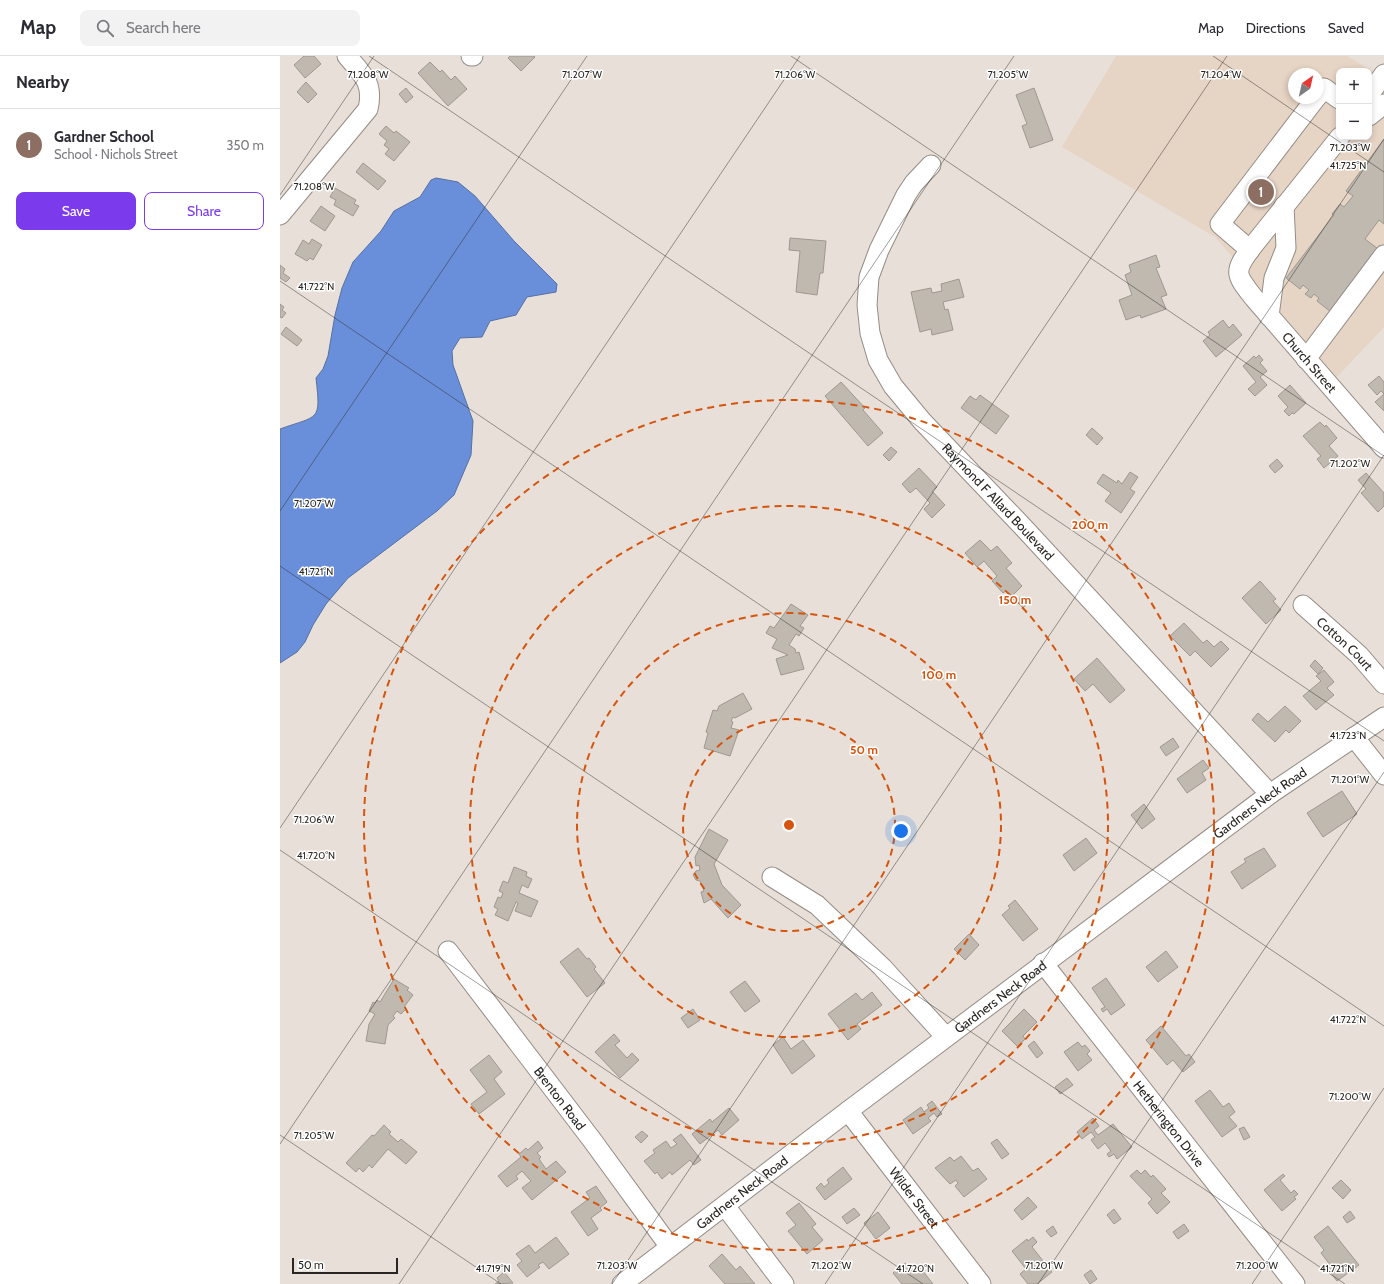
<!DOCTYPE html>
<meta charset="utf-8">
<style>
body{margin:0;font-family:Cabin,sans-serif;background:#f2f2f3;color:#2b2b33}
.controls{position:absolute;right:12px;top:12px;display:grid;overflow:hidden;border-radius:8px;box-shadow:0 2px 6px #0003}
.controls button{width:36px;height:36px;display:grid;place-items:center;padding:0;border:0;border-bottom:1px solid #e1e1e2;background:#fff;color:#2b2b33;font:20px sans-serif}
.compass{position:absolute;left:1008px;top:12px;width:36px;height:36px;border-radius:50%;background:#fff;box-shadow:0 2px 6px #0003;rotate:34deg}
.scale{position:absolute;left:12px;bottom:10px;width:106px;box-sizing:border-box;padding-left:4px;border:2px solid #282522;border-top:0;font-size:11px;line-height:14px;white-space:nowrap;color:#282522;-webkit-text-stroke:3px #fff;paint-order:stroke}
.you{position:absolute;left:621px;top:775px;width:14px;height:14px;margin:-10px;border:3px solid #fff;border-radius:50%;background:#1a73e8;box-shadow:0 0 0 6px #1a73e833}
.badge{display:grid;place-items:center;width:26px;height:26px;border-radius:50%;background:#7c3aed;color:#fff;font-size:13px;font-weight:700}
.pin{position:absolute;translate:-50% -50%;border:2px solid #fff;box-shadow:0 1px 4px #0006}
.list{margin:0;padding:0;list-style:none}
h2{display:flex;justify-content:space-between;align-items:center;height:52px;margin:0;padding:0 16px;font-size:17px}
h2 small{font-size:13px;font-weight:400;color:#7c7c81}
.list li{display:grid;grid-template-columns:26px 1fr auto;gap:12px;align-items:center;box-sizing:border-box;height:72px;padding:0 16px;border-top:1px solid #e1e1e2}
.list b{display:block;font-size:15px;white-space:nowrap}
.list p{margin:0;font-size:13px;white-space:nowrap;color:#7c7c81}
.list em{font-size:13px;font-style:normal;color:#7c7c81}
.actions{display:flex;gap:8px;padding:12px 16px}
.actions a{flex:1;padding:9px 0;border:1px solid #7c3aed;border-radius:8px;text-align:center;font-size:14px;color:#7c3aed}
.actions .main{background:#7c3aed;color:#fff}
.icon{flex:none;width:22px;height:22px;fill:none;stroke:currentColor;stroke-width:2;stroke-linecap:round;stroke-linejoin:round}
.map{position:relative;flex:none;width:1104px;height:1228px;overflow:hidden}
header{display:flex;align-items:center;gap:24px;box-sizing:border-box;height:56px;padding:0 20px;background:#fff;border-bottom:1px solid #e1e1e2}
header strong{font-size:19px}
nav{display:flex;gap:22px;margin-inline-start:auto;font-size:14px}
.search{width:280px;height:36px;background:#f2f2f3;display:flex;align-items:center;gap:10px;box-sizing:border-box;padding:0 14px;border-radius:8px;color:#7c7c81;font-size:15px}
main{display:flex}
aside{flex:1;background:#fff}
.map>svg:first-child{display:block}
</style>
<header>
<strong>Map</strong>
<div class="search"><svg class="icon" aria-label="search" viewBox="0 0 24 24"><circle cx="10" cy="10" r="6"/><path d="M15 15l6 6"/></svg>Search here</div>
<nav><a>Map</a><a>Directions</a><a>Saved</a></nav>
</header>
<main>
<aside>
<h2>Nearby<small></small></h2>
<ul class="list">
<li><span class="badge" style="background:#8d6e63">1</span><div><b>Gardner School</b><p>School · Nichols Street</p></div><em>350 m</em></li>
</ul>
<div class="actions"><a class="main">Save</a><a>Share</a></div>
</aside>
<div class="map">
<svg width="1104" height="1228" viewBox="0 0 1104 1228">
<rect width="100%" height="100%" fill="#e8e0d8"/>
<path fill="#e6d4c4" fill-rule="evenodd" d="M836 0H1067L1089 13 1104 26V271L1057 321 935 181 782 91ZM1059 15H1089V81H1059ZM1014 18H1038V42H1014Z"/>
<path fill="#6a8fda" stroke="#566fa3" d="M156 122 178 126 195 140 234 185 277 228 276 236 247 241 236 259 210 265 202 281 180 282 172 295 173 309 193 365 191 399 174 439 157 455 68 522 46 548 33 569 25 586 17 596 0 607V373C39 359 41 366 36 322L43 313 48 300 55 259 62 232 73 206 101 175 114 155 140 141 151 124Z"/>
<g fill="#c0b9b0" stroke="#9e9890">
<path d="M24 0H34L41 8 25 22 14 9Z"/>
<path d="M230 0H254L255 1 241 15 228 2Z"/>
<path d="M150 6 160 16 162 14 171 24 175 20 187 33 168 50 138 17Z"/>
<path d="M26 26 37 38 28 47 17 36Z"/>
<path d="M126 32 133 41 126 47 119 38Z"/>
<path d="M754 32 773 84 750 92 742 70 747 68 736 39Z"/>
<path d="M106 70 114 77 116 75 130 86 114 105 105 98 109 93 104 89 107 85 99 78Z"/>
<path d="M1104 83V168L1099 164 1085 183 1098 193 1051 256 1037 245 1039 242 1034 238 1031 242 1025 238 1029 234 1023 229 1020 233 1006 222 1054 159 1052 158 1060 148 1064 151 1073 140 1066 135Z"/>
<path d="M83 107 106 125 98 134 76 116Z"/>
<path d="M55 132 76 144 74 148 79 150 73 160 54 149 56 144 50 141Z"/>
<path d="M41 150 55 160 45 175 30 165Z"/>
<path d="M510 182 546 185 543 217H540L537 239 516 236 520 195 509 194Z"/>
<path d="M32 183 42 189 33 204 30 202 27 205 15 198 23 184 29 188Z"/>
<path d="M876 199 880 211 876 212 887 239 881 241 886 253 861 262 860 259 846 264 839 244 852 239 845 219 851 216 849 209Z"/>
<path d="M0 209 5 213 3 217 10 222 6 226 0 222Z"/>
<path d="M679 223 684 241 663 246 665 254 668 253 673 274 652 279 651 273 640 276 631 236 651 232 652 237 662 235 661 228Z"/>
<path d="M0 248 4 251 2 254 6 257 2 262 0 261Z"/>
<path d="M943 264 949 272 953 268 962 279 936 301 923 285 930 279 928 276Z"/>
<path d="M6 271 22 284 17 290 1 278Z"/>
<path d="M979 299 983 304 980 307 987 315 980 321 987 329 975 340 968 333 976 326 963 310 974 300 976 302Z"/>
<path d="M1099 320 1104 326V355L1095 346 1104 338 1101 335 1097 339 1088 329Z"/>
<path d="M561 326 585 352 583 354 603 377 588 390 545 340Z"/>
<path d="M1010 329 1026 347 1014 358 1012 357 1009 360 1004 355 1008 351 998 340Z"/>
<path d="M700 339 729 360 716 378 681 352 690 340 696 344Z"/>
<path d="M1040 366 1045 371 1046 369 1057 382 1049 390 1058 400 1044 412 1037 403 1041 400 1023 380Z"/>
<path d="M812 372 823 382 817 389 806 379Z"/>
<path d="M611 391 617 396 609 405 603 399Z"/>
<path d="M997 403 1003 410 995 417 989 410Z"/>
<path d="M639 412 657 431 652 435 665 449 652 462 644 453 650 447 636 432 630 437 622 428Z"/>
<path d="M850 416 858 421 850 433 855 436 841 457 825 445 831 437 817 427 823 418 837 427 838 424 842 428Z"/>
<path d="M1086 417 1104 437V450L1098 456 1081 437 1086 433 1078 424Z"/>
<path d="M700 484 711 495 717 490 732 507 726 512 742 530 731 541 726 535 723 537 712 525 717 520 704 505 697 511 685 497Z"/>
<path d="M980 525 996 543 993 545 1001 554 986 568 962 542Z"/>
<path d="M741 541 747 548 743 552 736 545Z"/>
<path d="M511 548 528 559 520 570 524 572 519 580 516 578 509 589 515 593 516 597 519 596 524 613 501 619 496 603 508 599 492 592 497 583 486 577 490 570 494 572Z"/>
<path d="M904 567 923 587 927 584 934 591 941 585 949 593 931 611 915 595 910 600 890 580Z"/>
<path d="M817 602 845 634 830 647 813 628 805 635 794 623Z"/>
<path d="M1035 604 1043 612 1038 618 1030 610Z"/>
<path d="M1044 614 1054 626 1047 632 1054 639 1036 654 1023 640 1041 625 1036 620Z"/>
<path d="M463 637 472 653 455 662 453 661 451 665 453 666 451 672 459 674 450 700 424 692 428 677 426 676 433 654 437 655 439 650Z"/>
<path d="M1005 650 1021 665 1009 677 1006 674 995 686 972 664 978 657 988 666Z"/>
<path d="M893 682 899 691 886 700 880 691Z"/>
<path d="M923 704 929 712 922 717 926 724 907 737 897 723Z"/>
<path d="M1062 735 1077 758 1043 781 1027 757Z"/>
<path d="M864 748 875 763 862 773 851 759Z"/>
<path d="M429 773 448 784 434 808 442 829 461 849 448 862 431 843 424 847 421 836 424 835 420 825 416 824 413 819 416 815 420 814 419 809 416 810 415 801Z"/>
<path d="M806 782 817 797 794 815 783 799Z"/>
<path d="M984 792 996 810 962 833 951 816 966 806 964 803Z"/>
<path d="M234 811 247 816 246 820 252 823 248 832 242 829 239 837 258 845 251 861 235 855 238 847 236 846 228 865 215 859 218 853 214 851 218 841 221 842 223 837 219 835 223 825 228 827Z"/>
<path d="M735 844 758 873 743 885 722 859 730 852 728 850Z"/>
<path d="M689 878 699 889 685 904 674 893Z"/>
<path d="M298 892 307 903 309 902 316 911 314 913 325 927 307 941 280 906Z"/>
<path d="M886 895 898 911 878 926 866 911Z"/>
<path d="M826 922 845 949 831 959 827 953 823 956 821 953 825 951 812 932Z"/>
<path d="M114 923 129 932 127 934 133 939 124 951 126 953 121 958 117 955 113 960 115 962 108 969 105 988 86 985 89 968 95 958 89 955 93 946 95 947 97 944 100 946Z"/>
<path d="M465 925 480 945 465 956 450 936Z"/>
<path d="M592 936 602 949 577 968 581 973 568 984 548 958 576 937 582 944Z"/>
<path d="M413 953 420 964 408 972 401 962Z"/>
<path d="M744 953 757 966 743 980 745 983 738 991 722 975Z"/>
<path d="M881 970 906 1000 909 998 915 1006 903 1016 893 1004 887 1009 866 984Z"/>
<path d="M334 978 340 985 335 989 347 1002 352 997 359 1004 340 1022 315 996Z"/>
<path d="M503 981 511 993 523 984 535 1000 512 1018 493 989Z"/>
<path d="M754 985 763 997 757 1002 748 990Z"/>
<path d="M798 986 802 991 805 989 810 995 807 998 812 1004 798 1015 784 996Z"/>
<path d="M209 999 222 1016 214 1023 225 1038 199 1058 191 1048 207 1036 190 1014Z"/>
<path d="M787 1022 793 1029 780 1038 775 1031Z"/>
<path d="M930 1034 943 1051 949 1047 955 1056 949 1061 957 1070 942 1081 915 1045Z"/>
<path d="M652 1045 662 1058 657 1061 654 1057 648 1062 651 1065 633 1078 623 1064 641 1051 644 1056 649 1052 647 1049Z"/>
<path d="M449 1052 459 1064 442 1079 438 1074 420 1088 412 1078 430 1063 432 1066Z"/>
<path d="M813 1062 819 1070 814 1074 818 1079 833 1068 852 1091 837 1103 834 1098 829 1101 827 1098 831 1095 825 1087 818 1093 811 1084 815 1081 811 1076 802 1083 797 1076Z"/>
<path d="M104 1069 111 1076 109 1078 118 1086 121 1083 137 1096 126 1108 108 1093 92 1112 89 1109 83 1116 79 1112 76 1116 66 1107 92 1079 94 1080Z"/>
<path d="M964 1071 970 1081 964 1084 959 1073Z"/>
<path d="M362 1075 368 1080 361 1087 355 1081Z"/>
<path d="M401 1078 421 1104 414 1109 410 1104 392 1119 390 1116 382 1123 377 1116 375 1118 364 1105 375 1097 373 1094 386 1085 391 1092 397 1088 393 1084Z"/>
<path d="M717 1083 729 1098 722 1103 711 1087Z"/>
<path d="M258 1085 263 1092 257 1097 261 1101 259 1103 266 1113 276 1105 286 1116 252 1144 242 1132 251 1125 242 1115 236 1120 238 1123 227 1131 218 1120 241 1101 239 1098 246 1092 248 1094Z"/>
<path d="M681 1100 693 1115 698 1112 707 1123 684 1141 675 1130 678 1127 676 1124 670 1128 655 1112 670 1101 674 1105Z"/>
<path d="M563 1111 572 1123 545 1144 536 1132 541 1127 544 1131 549 1127 547 1124Z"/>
<path d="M857 1114 861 1118 865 1114 871 1121 873 1119 886 1133 881 1137 890 1146 877 1158 868 1147 872 1143 850 1120Z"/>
<path d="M1003 1118 1005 1120 1000 1124 1011 1137 1014 1134 1018 1138 1014 1141 1016 1143 1002 1155 984 1134Z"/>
<path d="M1061 1124 1071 1134 1063 1143 1052 1132Z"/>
<path d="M316 1130 327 1146 320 1152 322 1154 311 1162 318 1173 308 1180 291 1156 310 1142 306 1136Z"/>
<path d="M748 1141 757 1151 742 1164 734 1154Z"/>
<path d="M519 1147 536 1168 532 1171 543 1184 527 1198 508 1175 516 1169 506 1157Z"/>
<path d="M574 1152 580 1159 567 1168 562 1161Z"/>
<path d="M834 1153 841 1163 834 1168 827 1159Z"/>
<path d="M1070 1155 1075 1162 1067 1167 1063 1161Z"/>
<path d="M598 1156 610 1172 596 1183 584 1167Z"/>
<path d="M904 1168 909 1175 898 1183 893 1176Z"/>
<path d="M773 1170 777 1177 771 1181 766 1175Z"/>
<path d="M1048 1170 1079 1209 1057 1225 1048 1213 1051 1210 1041 1197 1044 1194 1034 1181Z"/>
<path d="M276 1181 289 1198 269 1213 263 1206 258 1209 260 1211 247 1221 237 1209 242 1205 236 1198 249 1189 255 1197Z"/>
<path d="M753 1181 757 1186 752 1191 772 1216 757 1228H748L740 1218 746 1213 732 1195 747 1183 748 1185Z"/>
<path d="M442 1198 456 1214 460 1210 475 1228H445L429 1210Z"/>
<path d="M625 1207 631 1215 638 1209 653 1228H622L613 1217Z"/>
<path d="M811 1214 817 1223 810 1228 804 1219Z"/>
<path d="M224 1216 233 1227 215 1228 219 1225 217 1222Z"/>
</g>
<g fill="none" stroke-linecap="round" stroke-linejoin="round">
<g stroke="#948c85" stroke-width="21">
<g id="minor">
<path d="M191 0H193"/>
<path d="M1089 39 1104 18"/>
<path d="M1038 40 1044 32 1059 43"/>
<path d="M1089 60 1104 48"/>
<path id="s1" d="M1060 81 972 191C953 216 955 218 974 242L1104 392"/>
<path id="s2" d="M651 109 634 127 626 139 599 194 589 221 587 249 590 277 598 304 613 330 642 365 744 472 990 738"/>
<path d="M0 159 88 53C94 27 83 19 67 0"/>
<path d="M970 194 940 168 1036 42"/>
<path d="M989 260 994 222 1006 192 1004 150"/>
<path d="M1026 303 1104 199"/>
<path id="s3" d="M1023 549 1079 599 1104 628"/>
<path d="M1074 681 1104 719"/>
<path d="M492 821 537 849 602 911 666 981"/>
<path id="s4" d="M168 895 312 1084 390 1191"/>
<path id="s5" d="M763 907 1015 1228"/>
<path id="s6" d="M568 1055 701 1228"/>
<path d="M445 1150 504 1228"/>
<path id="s7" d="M342 1228 568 1055 990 738 1104 661"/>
</g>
</g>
<use href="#minor" stroke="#fff" stroke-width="19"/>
</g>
<path fill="none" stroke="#282522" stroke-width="1" stroke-opacity="0.45" d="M89 0 1104 685M511 0 1104 400M933 0 1104 116M0 139 94 0M0 225 1104 970M0 455 307 0M0 510 1065 1228M0 772 520 0M0 794 643 1228M0 1079 221 1228M0 1088 734 0M119 1228 947 0M332 1228 1104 83M545 1228 1104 399M758 1228 1104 716M972 1228 1104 1032"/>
<g fill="none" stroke="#d5540e" stroke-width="2" stroke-dasharray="7 5">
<circle cx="509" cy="769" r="106"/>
<circle cx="509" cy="769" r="212"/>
<circle cx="509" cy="769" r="319"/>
<circle cx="509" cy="769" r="425"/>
</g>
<g text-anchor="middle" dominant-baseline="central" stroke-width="3" stroke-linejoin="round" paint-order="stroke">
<g font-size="13" fill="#282522" stroke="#fff">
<text stroke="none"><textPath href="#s1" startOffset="285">Church Street</textPath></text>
<text stroke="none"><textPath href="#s2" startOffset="400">Raymond F Allard Boulevard</textPath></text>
<text stroke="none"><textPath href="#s3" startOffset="57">Cotton Court</textPath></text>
<text stroke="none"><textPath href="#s7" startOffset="799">Gardners Neck Road</textPath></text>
<text stroke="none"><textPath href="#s7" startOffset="475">Gardners Neck Road</textPath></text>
<text stroke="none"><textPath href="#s4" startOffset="185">Brenton Road</textPath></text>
<text stroke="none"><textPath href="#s5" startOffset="204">Hetherington Drive</textPath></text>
<text stroke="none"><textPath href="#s7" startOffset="151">Gardners Neck Road</textPath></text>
<text stroke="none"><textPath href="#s6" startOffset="109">Wilder Street</textPath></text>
</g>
</g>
<g font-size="10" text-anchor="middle" fill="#282522" stroke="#fff" stroke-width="3" stroke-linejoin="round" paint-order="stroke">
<text x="728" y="22">71.205°W</text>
<text x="88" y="22">71.208°W</text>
<text x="302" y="22">71.207°W</text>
<text x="515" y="22">71.206°W</text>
<text x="941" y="22">71.204°W</text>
<text x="1070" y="95">71.203°W</text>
<text x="1068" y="113">41.725°N</text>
<text x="34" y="134">71.208°W</text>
<text x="36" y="234">41.722°N</text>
<text x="1070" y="411">71.202°W</text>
<text x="34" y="451">71.207°W</text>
<text x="36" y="519">41.721°N</text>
<text x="1068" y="683">41.723°N</text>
<text x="1070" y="727">71.201°W</text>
<text x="34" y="767">71.206°W</text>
<text x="36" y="803">41.720°N</text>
<text x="1068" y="967">41.722°N</text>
<text x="1070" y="1044">71.200°W</text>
<text x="34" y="1083">71.205°W</text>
<text x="337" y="1213">71.203°W</text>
<text x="551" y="1213">71.202°W</text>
<text x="764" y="1213">71.201°W</text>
<text x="977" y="1213">71.200°W</text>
<text x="213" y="1216">41.719°N</text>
<text x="635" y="1216">41.720°N</text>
<text x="1057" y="1216">41.721°N</text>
</g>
<circle cx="509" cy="769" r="6" fill="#d5540e" stroke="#fff" stroke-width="2"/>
<g font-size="12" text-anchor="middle" font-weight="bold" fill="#d5540e" stroke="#fff" stroke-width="3" stroke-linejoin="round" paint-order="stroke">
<text x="810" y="473">200 m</text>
<text x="735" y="548">150 m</text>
<text x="659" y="623">100 m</text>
<text x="584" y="698">50 m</text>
</g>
</svg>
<div class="controls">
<button>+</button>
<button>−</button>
</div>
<svg class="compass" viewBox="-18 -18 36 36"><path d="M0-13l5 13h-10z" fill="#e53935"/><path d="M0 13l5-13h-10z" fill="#7c7c81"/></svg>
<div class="scale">50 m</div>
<div class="you"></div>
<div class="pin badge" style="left:981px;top:136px;background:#8d6e63">1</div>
</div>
</main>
